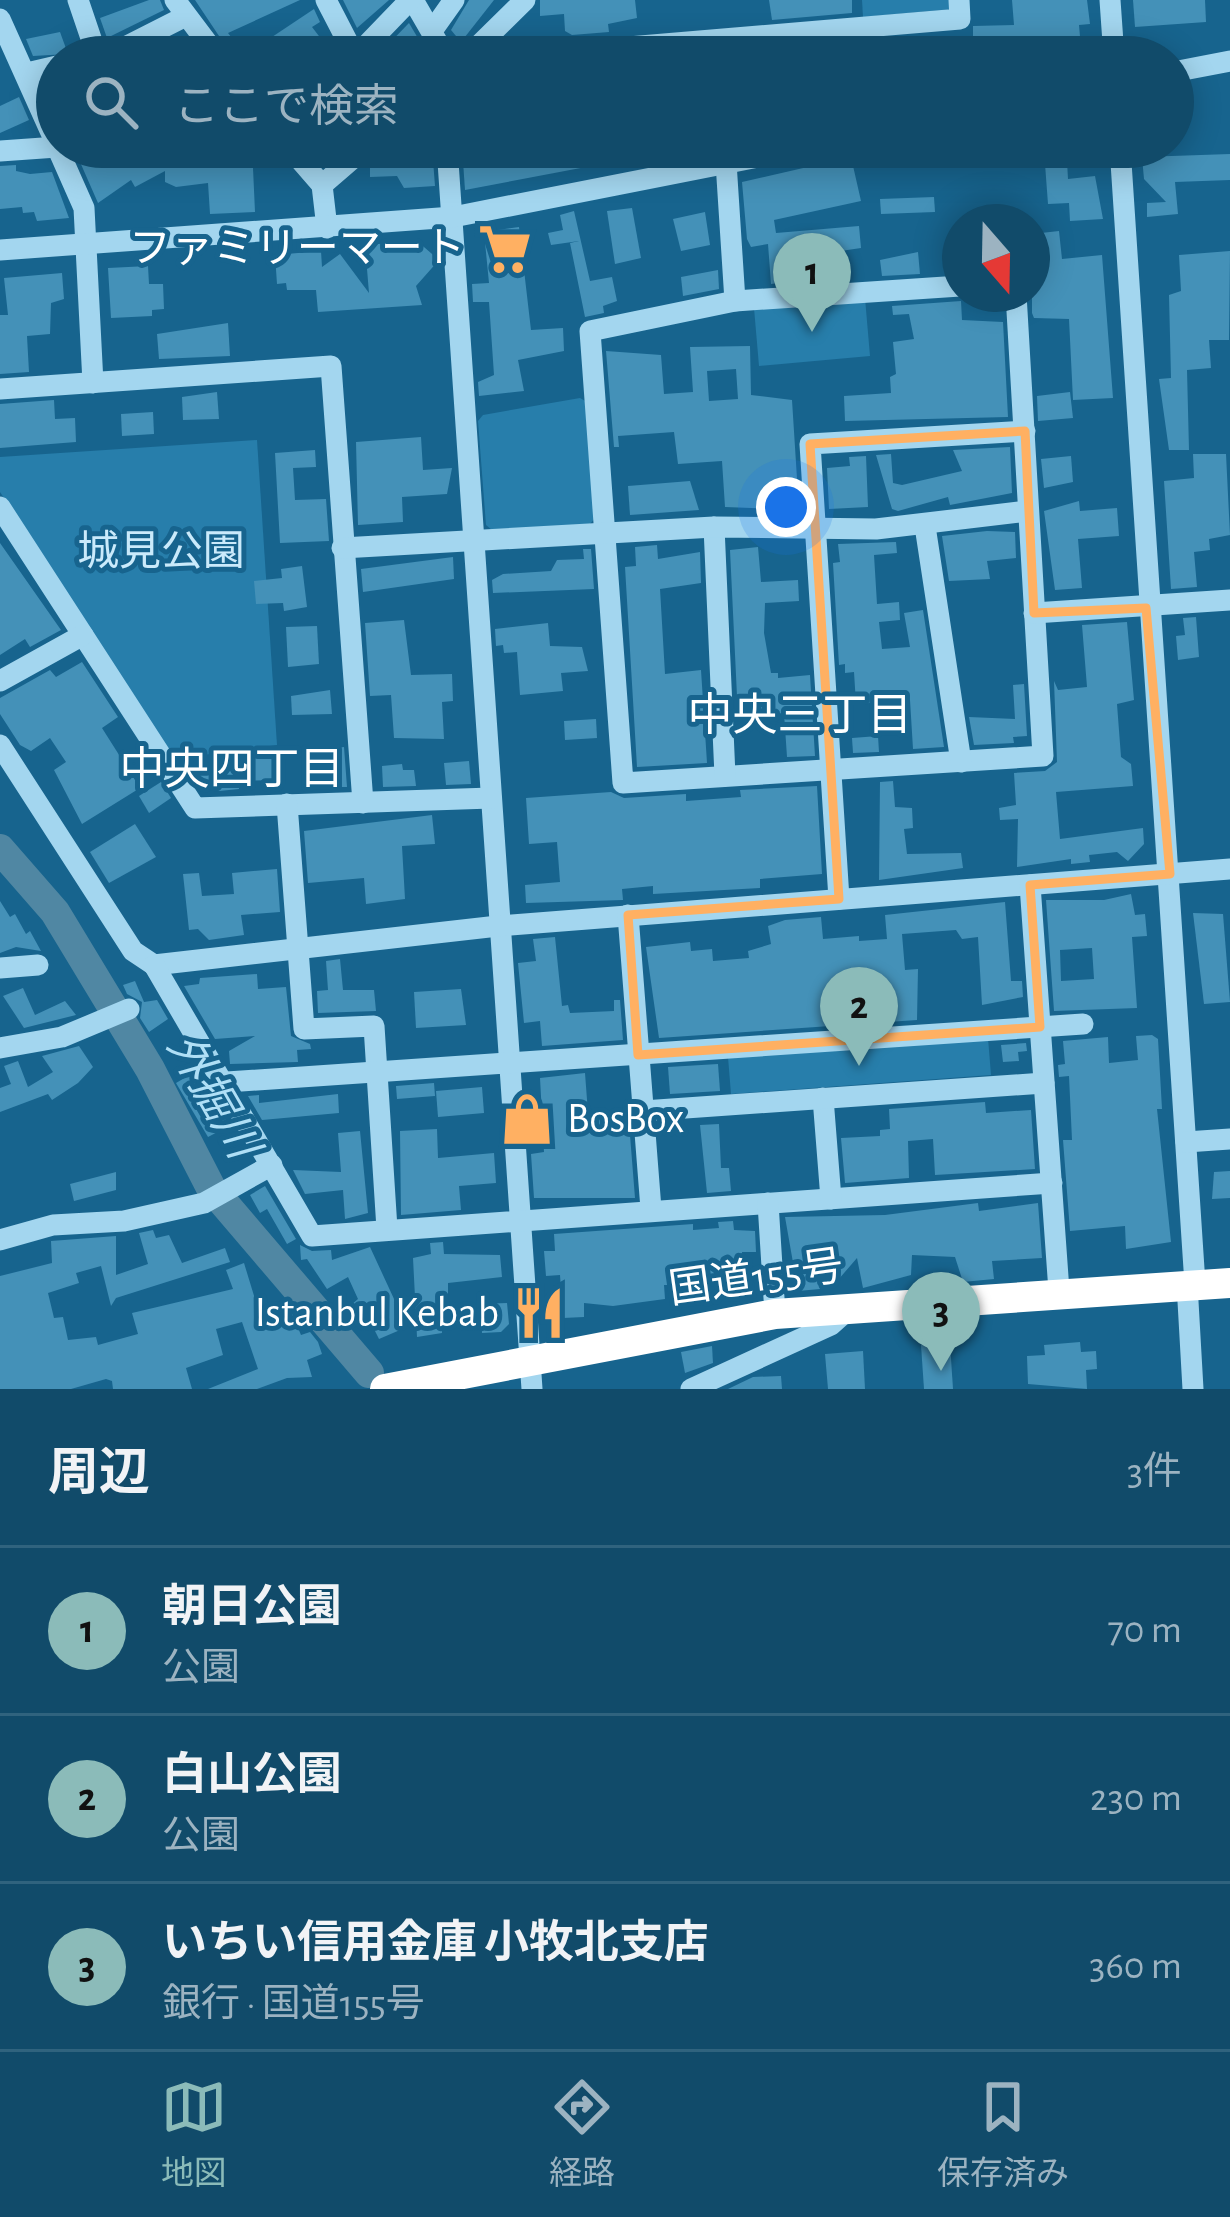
<!DOCTYPE html>
<html lang="ja">
<meta charset="utf-8">
<style>
body{margin:0;font-family:"Alegreya Sans","Noto Sans JP",sans-serif;background:#1e5572;color:#f1f3f6}
.compass{position:absolute;left:942px;top:204px;width:108px;height:108px;border-radius:50%;background:#114b6a;box-shadow:0 6px 30px #0003;rotate:160deg}
.you{position:absolute;left:786px;top:507px;width:42px;height:42px;margin:-30px;border:9px solid #fff;border-radius:50%;background:#1a73e8;box-shadow:0 0 0 18px #1a73e833}
.badge{display:grid;place-items:center;width:78px;height:78px;border-radius:50%;background:#8bbbb9;color:#111;font-size:39px;font-weight:700}
.pin{position:absolute;translate:-50% -99px;filter:drop-shadow(0 3px 6px #0008)}
.pin::after{content:'';position:absolute;top:63px;width:42px;height:36px;background:inherit;clip-path:polygon(0 0,100% 0,50% 100%)}
.list{margin:0;padding:0;list-style:none}
h2{display:flex;justify-content:space-between;align-items:center;height:156px;margin:0;padding:0 48px;font-size:51px}
h2 small{font-size:39px;font-weight:400;color:#9cb3c1}
.list li{display:grid;grid-template-columns:78px 1fr auto;gap:36px;align-items:center;box-sizing:border-box;height:168px;padding:0 48px;border-top:3px solid #30637e}
.list b{display:block;font-size:45px;white-space:nowrap}
.list p{margin:0;font-size:39px;white-space:nowrap;color:#9cb3c1}
.list em{font-size:39px;font-style:normal;color:#9cb3c1}
.icon{flex:none;width:66px;height:66px;fill:none;stroke:currentColor;stroke-width:2;stroke-linecap:round;stroke-linejoin:round}
.map{position:relative;flex:none;width:1230px;height:1389px;overflow:hidden}
.search{position:absolute;background:#114b6a;box-shadow:0 6px 30px #0003;left:36px;right:36px;top:36px;height:132px;display:flex;align-items:center;gap:30px;box-sizing:border-box;padding:0 42px;border-radius:66px;color:#9cb3c1;font-size:45px}
.sheet{height:660px;background:#114b6a}
nav{display:flex;justify-content:space-around;align-items:center;box-sizing:border-box;height:168px;border-top:3px solid #30637e;background:#114b6a;font-size:33px;color:#9cb3c1}
nav a{display:grid;justify-items:center;gap:6px}
nav .on{color:#8bbbb9}
.map>svg:first-child{display:block}
</style>
<div class="map">
<svg width="1230" height="1389" viewBox="0 0 1230 1389">
<rect width="100%" height="100%" fill="#17648e"/>
<g fill="#277eab">
<path d="M862 0H953V9L863 17Z"/>
<path d="M865 298 870 356 759 366 754 308Z"/>
<path d="M580 398 587 402 595 518 590 524 492 530 486 525 478 421 483 415Z"/>
<path d="M257 440 277 745 174 759 0 492V457Z"/>
<path d="M988 1038 991 1075 731 1094 728 1057Z"/>
</g>
<g fill="none" stroke-linecap="round" stroke-linejoin="round">
<path stroke="#5087a3" stroke-width="30" d="M0 849 55 912 150 1069 211 1188 369 1373"/>
</g>
<g fill="#4491b8" fill-rule="evenodd">
<path d="M149 0H160L164 10 107 38 100 18Z"/>
<path d="M195 0H300L228 33 245 55 314 9 320 22 312 27 335 57H233Z"/>
<path d="M343 0H389L357 28Z"/>
<path d="M469 0H494L461 42 451 30Z"/>
<path d="M540 0H635L637 18 608 24 609 32 572 35 565 31 564 14 540 16Z"/>
<path d="M769 0H852V13L772 20Z"/>
<path d="M1012 0H1087L1090 24 1079 25 1081 48 1047 52 1045 37 1026 42 1010 38 1012 57H918L916 38 973 40V26L1014 25Z"/>
<path d="M1133 0H1205L1206 22 1135 27Z"/>
<path d="M409 23 429 57H376Z"/>
<path d="M60 32 68 54 33 56 26 39Z"/>
<path d="M188 42 196 53 158 57Z"/>
<path d="M853 44 854 57H806L805 47Z"/>
<path d="M19 97 29 120 0 133V106Z"/>
<path d="M146 147H262L263 167 253 168 255 212 210 214 208 183 176 187 165 182V171L135 187 131 180 98 203 80 162 86 158 90 165 101 159 108 167Z"/>
<path d="M309 147H343L324 164Z"/>
<path d="M381 147H432L435 186 404 188 397 176 370 177V164Z"/>
<path d="M462 147H622L623 160 465 190Z"/>
<path d="M1230 154V180L1175 182 1178 214 1147 217V203L1166 202 1144 179 1142 157Z"/>
<path d="M851 157 861 201 774 220 776 233 859 226 861 248 787 259 788 282 771 284 768 244 751 247 747 239 742 182Z"/>
<path d="M1067 161 1068 179 1095 176 1103 219 1070 221 1069 203 1048 204 1045 164Z"/>
<path d="M16 165V171L30 174 52 172 69 218 37 221 34 212 23 213 22 207 0 209V166Z"/>
<path d="M934 197 935 212 881 214 880 199Z"/>
<path d="M632 208 641 258 615 264 607 211Z"/>
<path d="M574 211 590 281 612 277 617 301 603 306 604 313 585 317 570 243 579 241 551 245 548 233 563 230 560 215Z"/>
<path d="M705 212 710 245 681 251 673 219Z"/>
<path d="M519 227 531 330 563 328 564 351 518 360 524 391 479 396 478 382 494 375 489 302H473L472 284 489 283 484 232Z"/>
<path d="M1059 231 1062 259 1102 255 1113 398 1073 400 1069 319 1034 318 1032 313V234Z"/>
<path d="M417 241 439 260 416 286 422 305 318 312 316 290H287L286 283 277 284 275 255 321 251 322 267 340 254 369 293 365 245Z"/>
<path d="M1230 251 1229 340H1209L1211 368 1187 370 1189 450H1169L1159 379 1171 378 1169 295 1181 291 1179 255Z"/>
<path d="M918 252 920 274 882 276 880 260Z"/>
<path d="M148 266 149 284H163L164 309 152 310V316L111 318 108 268Z"/>
<path d="M718 270 719 289 683 296 681 277Z"/>
<path d="M62 273 64 299 51 303 50 334 27 336 29 372 0 374V315H8L4 278Z"/>
<path d="M961 301 962 320 1003 322 1008 417 845 421 844 396 891 393 890 377 896 374 893 342 914 339 909 314 893 315 892 306Z"/>
<path d="M228 323 230 356 159 359 157 334Z"/>
<path d="M750 346 751 395 792 400 799 510 725 507 722 461 678 464 674 432 618 436 619 447H614L606 351 661 355 664 394 693 392 690 347ZM736 369 738 399 709 401 707 371Z"/>
<path d="M217 392 219 419 183 420 182 397Z"/>
<path d="M1070 392 1073 418 1038 421 1037 396Z"/>
<path d="M54 400 55 419 75 418 76 442 0 448V404Z"/>
<path d="M153 412 154 434 122 436 121 414Z"/>
<path d="M421 437 423 470 452 468 447 494 402 497 403 522 358 525 356 442Z"/>
<path d="M1010 447 1012 493 950 505 948 497 898 511 892 509 876 455 891 454 893 483 902 485 962 471 953 450Z"/>
<path d="M315 450 316 467 293 468 295 500 326 499 329 541 280 543 275 453Z"/>
<path d="M1193 454H1226L1230 535 1209 539 1210 550 1194 552 1197 587 1171 589 1164 481 1194 478Z"/>
<path d="M866 456 868 507 829 509 827 468 850 466 849 457Z"/>
<path d="M1071 456 1073 482 1044 488 1041 459Z"/>
<path d="M690 481 699 510 630 515 628 486Z"/>
<path d="M1079 501 1080 511 1117 508 1119 536 1078 539 1082 588 1055 590 1044 511Z"/>
<path d="M987 531 1015 532 1016 558 987 561 990 579 949 581 942 536Z"/>
<path d="M896 542 897 553 874 555 877 604 899 602 900 620 879 622 882 649 910 647 904 613 923 610 944 747 913 749 910 700 856 704 854 672 845 673V664L839 665 833 563 840 562 838 544Z"/>
<path d="M0 543 61 630 30 647 25 639 0 655Z"/>
<path d="M657 545 658 559 700 552 701 583 660 589 665 674 701 670 707 763 637 767 625 567 636 566 635 547Z"/>
<path d="M758 547 761 582 798 580 799 601 765 603 764 633 771 673H778V678L810 675 815 756 787 757 784 713 738 717 730 550Z"/>
<path d="M583 549H591L594 589 493 593 492 580 503 574 551 571 557 560 584 559Z"/>
<path d="M453 557 454 579 363 592 361 569Z"/>
<path d="M302 566 307 607 284 611 283 603 256 604 254 581 282 578 281 569Z"/>
<path d="M1196 617 1199 657 1178 660 1176 636 1185 635 1183 618Z"/>
<path d="M404 620 411 675 452 674 453 701 442 702 444 739 394 738 391 695 370 696 365 623Z"/>
<path d="M1127 622 1134 700 1117 704 1121 757 1131 764 1133 786 1056 792 1060 839 1143 828 1144 844 1128 861 1117 852 1089 855 1090 862 1071 864V859L1017 867 1018 819 1000 820 999 808 1016 805 1014 773 1045 771 1057 762 1054 681 1058 690 1087 687 1082 625Z"/>
<path d="M548 623 550 646 582 647 588 671 561 673 563 691 520 695 517 652 504 653 503 645 496 646 495 629Z"/>
<path d="M317 626 319 664 288 667 286 627Z"/>
<path d="M82 662 118 717 102 728 140 788 82 824 54 770 66 762 50 738 31 751 20 745 0 714V698L50 670 56 677Z"/>
<path d="M1024 684 1027 736 1013 737 1014 743 974 745 969 717 1015 719 1013 685Z"/>
<path d="M330 690 332 714 292 715 291 696Z"/>
<path d="M596 719 597 738 565 740 564 721Z"/>
<path d="M878 736 879 752 853 753 852 738Z"/>
<path d="M344 747 347 787H324L321 764 330 763 328 749Z"/>
<path d="M277 753 279 780 238 781 239 789 219 791 197 783 196 769 231 766V756Z"/>
<path d="M469 761 471 784 446 785 444 763Z"/>
<path d="M402 764 403 770H414L416 786 383 787 382 766Z"/>
<path d="M893 781 895 807 912 808 913 828 904 829 907 854 961 853 963 868 879 880 880 782Z"/>
<path d="M161 782 171 798 149 813 139 796Z"/>
<path d="M817 786 822 874 760 879V888L653 894V886L622 889 623 900 526 903 525 885 560 882 557 842 529 844 526 798 611 792 624 798 686 794V801L741 797 740 790Z"/>
<path d="M432 815 435 844 402 846 405 899 366 904 364 878 308 883 304 831Z"/>
<path d="M135 824 156 857 109 883 90 852Z"/>
<path d="M277 869 280 912 241 915 244 935 209 940 198 929 189 930 183 874 199 873 202 896 234 894 232 873Z"/>
<path d="M1131 894 1135 915 1145 914 1147 936 1132 937 1137 1008 1054 1011 1046 900H1104ZM1092 948 1094 979 1061 981 1060 950Z"/>
<path d="M0 901 10 917 15 914 26 934 30 931 41 951 16 947 0 953Z"/>
<path d="M1005 902 1011 981H1022L1023 997 982 1005 978 937 962 939 956 930 902 934 905 970 918 969 917 1020 659 1038 646 947 690 942 691 951 712 949 713 961 749 958 748 951 771 944 768 926 785 920 821 917 823 939 859 936V941L887 939 885 915Z"/>
<path d="M1193 913 1223 914 1230 1002 1204 1004Z"/>
<path d="M555 937 562 1006 568 1005 570 1013 614 1011V1000H620L623 1040 542 1046 540 1021 524 1023 518 963 536 961 533 939Z"/>
<path d="M340 959 343 990H374L376 1011 318 1013 317 991 328 990 326 961Z"/>
<path d="M257 974 258 989 286 987 291 1036 310 1044 311 1049 297 1050 298 1062 230 1064 229 1051 255 1036 215 1039 184 986 199 984 200 978Z"/>
<path d="M135 981 144 1002 157 1000 168 1019 149 1032 140 1018 142 1002 127 994 123 985Z"/>
<path d="M23 988 35 1015 65 1001 76 1015 24 1028 3 996Z"/>
<path d="M461 989 466 1025 416 1028 414 992Z"/>
<path d="M1152 1035 1158 1039 1162 1109H1157L1171 1242 1126 1249 1125 1226 1070 1231 1063 1140H1072L1069 1076 1059 1077 1058 1065 1065 1064 1063 1041 1108 1037 1109 1063 1138 1060 1136 1036Z"/>
<path d="M1026 1043 1027 1051 1018 1052 1019 1061 1003 1062 1001 1045Z"/>
<path d="M79 1046 93 1067 78 1083 52 1100 48 1094 0 1112V1088L11 1084 4 1066 18 1061 28 1087 53 1072 42 1056Z"/>
<path d="M718 1064 720 1091 670 1094 668 1067Z"/>
<path d="M198 1070 229 1126 208 1137 176 1083Z"/>
<path d="M585 1073 588 1113 628 1110 635 1198H534L531 1154 544 1152 540 1078Z"/>
<path d="M434 1083 435 1096 397 1099 396 1086Z"/>
<path d="M482 1087 484 1113 438 1117 436 1091Z"/>
<path d="M338 1094 339 1113 262 1120 248 1096 259 1095V1103Z"/>
<path d="M985 1102 986 1113 1031 1110 1035 1169 935 1175 933 1139 908 1141 909 1178 845 1183 841 1138 880 1136V1130L890 1129 889 1109Z"/>
<path d="M719 1124 721 1168H729L731 1191 707 1193 700 1125Z"/>
<path d="M437 1129 438 1158 494 1153 496 1183 459 1186 461 1210 401 1215 400 1131Z"/>
<path d="M360 1131 368 1213 345 1219 343 1190 305 1194 293 1170 341 1172 338 1133Z"/>
<path d="M1230 1171V1198L1212 1199 1214 1172Z"/>
<path d="M116 1172V1190L74 1201 70 1184Z"/>
<path d="M265 1186 296 1239 287 1244 267 1209 260 1213 250 1195Z"/>
<path d="M978 1203 979 1211 1038 1203 1042 1258 992 1261 994 1279 963 1282 955 1257 912 1255 911 1275 863 1288 857 1258 838 1280 818 1263 820 1289 798 1291 785 1217 885 1215Z"/>
<path d="M733 1221 734 1230 755 1231 756 1252H742L745 1285H664L665 1299 613 1306 584 1303V1317L563 1318 560 1275 546 1276 544 1251H555L554 1234 693 1224V1230L719 1228 718 1222Z"/>
<path d="M153 1230 156 1238 169 1235 182 1263 225 1248 230 1262 116 1298 111 1306 101 1266 76 1273 79 1283 48 1293 54 1318 63 1317 68 1340 96 1337 98 1345 138 1334 132 1313 233 1289 226 1270 244 1263 262 1322 291 1311 301 1335 310 1332 318 1342 322 1354 307 1360 312 1377 287 1378 257 1389H208L258 1369 242 1322 216 1329 223 1355 186 1368 192 1389H113L112 1381 106 1379 71 1389H0V1276L52 1263 51 1241 116 1236V1275L148 1264 139 1233Z"/>
<path d="M443 1242 444 1254 500 1255 502 1277 448 1283V1311H440L442 1333 417 1337 413 1258 431 1254 430 1243Z"/>
<path d="M300 1245 312 1251 331 1250 332 1260 370 1247 407 1327 379 1339 368 1317 358 1327 344 1311 358 1299 348 1277 327 1289 307 1259 301 1260Z"/>
<path d="M507 1303 509 1324 501 1332 482 1333 480 1304Z"/>
<path d="M1080 1342 1081 1352 1096 1351 1097 1369 1086 1370 1087 1389 1028 1384 1027 1356 1045 1355 1044 1345Z"/>
<path d="M950 1343 953 1389H924L921 1345Z"/>
<path d="M712 1346 713 1363 685 1373 681 1352Z"/>
<path d="M863 1351 865 1389H828L825 1354Z"/>
<path d="M781 1376 782 1389H728L753 1377Z"/>
</g>
<g fill="none" stroke-linecap="round" stroke-linejoin="round">
<g stroke="#a3d6ef" stroke-width="21">
<path d="M78 0 97 56"/>
<path d="M175 0 218 57"/>
<path d="M326 0 355 56"/>
<path d="M413 0 446 57"/>
<path d="M1110 0 1114 57"/>
<path d="M0 19 57 146"/>
<path d="M432 31 454 0"/>
<path d="M92 57 119 50 186 16"/>
<path d="M355 57 410 0"/>
<path d="M467 57 525 0"/>
<path d="M510 57 960 19 959 0"/>
<path d="M1173 72 1230 61"/>
<path d="M27 73 57 66"/>
<path d="M57 147 84 208 93 383"/>
<path d="M289 147 322 185 327 228"/>
<path d="M447 147 532 1389"/>
<path d="M725 147 735 301"/>
<path d="M1120 147 1195 1284"/>
<path d="M0 151 57 147"/>
<path d="M322 185 366 147"/>
<path d="M0 250 453 217 809 147"/>
<path d="M960 286 735 301 590 331 623 783 1043 756 1016 294"/>
<path d="M0 389 331 366 363 803"/>
<path d="M0 507 195 808 491 798"/>
<path d="M925 526 961 762"/>
<path d="M714 527 725 776"/>
<path d="M342 548 714 527 876 529 1028 511"/>
<path d="M1034 613 1230 600"/>
<path d="M0 681 83 635"/>
<path d="M0 745 133 951 154 965 498 926 1230 869"/>
<path d="M287 804 304 1029 374 1026 387 1229"/>
<path d="M1030 885 1059 1291"/>
<path d="M839 899 810 444 1025 431"/>
<path d="M628 915 651 1209"/>
<path d="M154 965 312 1236 1052 1183"/>
<path d="M0 968 38 965"/>
<path d="M0 1048 62 1037 129 1009"/>
<path d="M227 1082 1083 1024"/>
<path d="M823 1098 831 1199"/>
<path d="M643 1111 1044 1083"/>
<path d="M1186 1142 1230 1139"/>
<path d="M768 1203 775 1314"/>
<path d="M0 1240 53 1225 124 1221 204 1203 272 1165"/>
<path d="M1187 1284 1193 1389"/>
<path d="M691 1389 831 1325 850 1308"/>
</g>
<path stroke="#fff" stroke-width="30" d="M385 1389 775 1314 1230 1283"/>
</g>
<path fill="none" stroke="#ffb062" stroke-width="9" stroke-linejoin="round" d="M1025 431 1034 613 1146 608 1170 874 1030 885 1040 1027 638 1055 628 915 839 899 810 444Z"/>
<defs>
<g id="supermarket-bare" transform="scale(4.14)"><path d="M-6-5.5h2.5l.6 2H6L4.5 2H-2.5L-4.4-4H-6ZM-1.5 3.2a1.3 1.3 0 1 0 .1 0ZM3 3.2a1.3 1.3 0 1 0 .1 0Z" fill="#ffb062" stroke="#17648e" stroke-width="2.5" paint-order="stroke"/></g>
<g id="shop-bare" transform="scale(4.14)"><path d="M-5-2.5h2.3a2.7 3.5 0 0 1 5.4 0H5L5.5 6h-11ZM-1.5-2.5h3a1.5 2.3 0 0 0-3 0Z" fill="#ffb062" stroke="#17648e" stroke-width="2.5" paint-order="stroke"/></g>
<g id="restaurant-bare" transform="scale(4.14)"><path d="M-5-6h1v4h1v-4h1v4h1v-4h1v5L-1.5 .5V6h-2V.5L-5-1ZM5-6V6H3V1.5H1.5Q1.5-4 5-6Z" fill="#ffb062" stroke="#17648e" stroke-width="2.5" paint-order="stroke"/></g>
</defs>
<g fill-rule="evenodd">
<use href="#supermarket-bare" x="505" y="249"/>
<use href="#shop-bare" x="527" y="1119"/>
<use href="#restaurant-bare" x="539" y="1313"/>
</g>
<g text-anchor="middle" dominant-baseline="central" stroke-width="10" stroke-linejoin="round" paint-order="stroke">
<g font-size="42" fill="#fff" stroke="#17648e" text-anchor="end">
<text x="465" y="249">ファミリーマート</text>
<text x="567" y="1119" text-anchor="start">BosBox</text>
<text x="499" y="1313">Istanbul Kebab</text>
</g>
<g font-size="42" fill="#caeafb" stroke="#17648e">
<text x="161" y="552">城見公園</text>
</g>
<g font-size="42" fill="#fff" stroke="#17648e">
<text transform="translate(756 1278) rotate(-8)">国道155号</text>
</g>
<g font-size="45" fill="#fff" stroke="#17648e">
<text x="800" y="716">中央三丁目</text>
<text x="232" y="770">中央四丁目</text>
</g>
<g font-size="45" font-style="italic" fill="#afdff6" stroke="#17648e">
<text transform="translate(212 1096) rotate(60)">外掘川</text>
</g>
</g>
</svg>
<svg class="compass" viewBox="-18 -18 36 36"><path d="M0-13l5 13h-10z" fill="#e53935"/><path d="M0 13l5-13h-10z" fill="#9cb3c1"/></svg>
<div class="you"></div>
<div class="pin badge" style="left:812px;top:332px">1</div>
<div class="pin badge" style="left:859px;top:1066px">2</div>
<div class="pin badge" style="left:941px;top:1371px">3</div>
<div class="search"><svg class="icon" aria-label="search" viewBox="0 0 24 24"><circle cx="10" cy="10" r="6"/><path d="M15 15l6 6"/></svg>ここで検索</div>
</div>
<section class="sheet">
<h2>周辺<small>3件</small></h2>
<ul class="list">
<li><span class="badge">1</span><div><b>朝日公園</b><p>公園</p></div><em>70 m</em></li>
<li><span class="badge">2</span><div><b>白山公園</b><p>公園</p></div><em>230 m</em></li>
<li><span class="badge">3</span><div><b>いちい信用金庫 小牧北支店</b><p>銀行 · 国道155号</p></div><em>360 m</em></li>
</ul>
</section>
<nav>
<a class="on"><svg class="icon" aria-label="map" viewBox="0 0 24 24"><path d="M3 6l6-2 6 2 6-2v14l-6 2-6-2-6 2zM9 4v14M15 6v14"/></svg>地図</a>
<a><svg class="icon" aria-label="directions" viewBox="0 0 24 24"><path d="M12 3l9 9-9 9-9-9zM9 14v-3h6M13 9l2 2-2 2"/></svg>経路</a>
<a><svg class="icon" aria-label="saved" viewBox="0 0 24 24"><path d="M7 4h10v16l-5-4-5 4z"/></svg>保存済み</a>
</nav>
